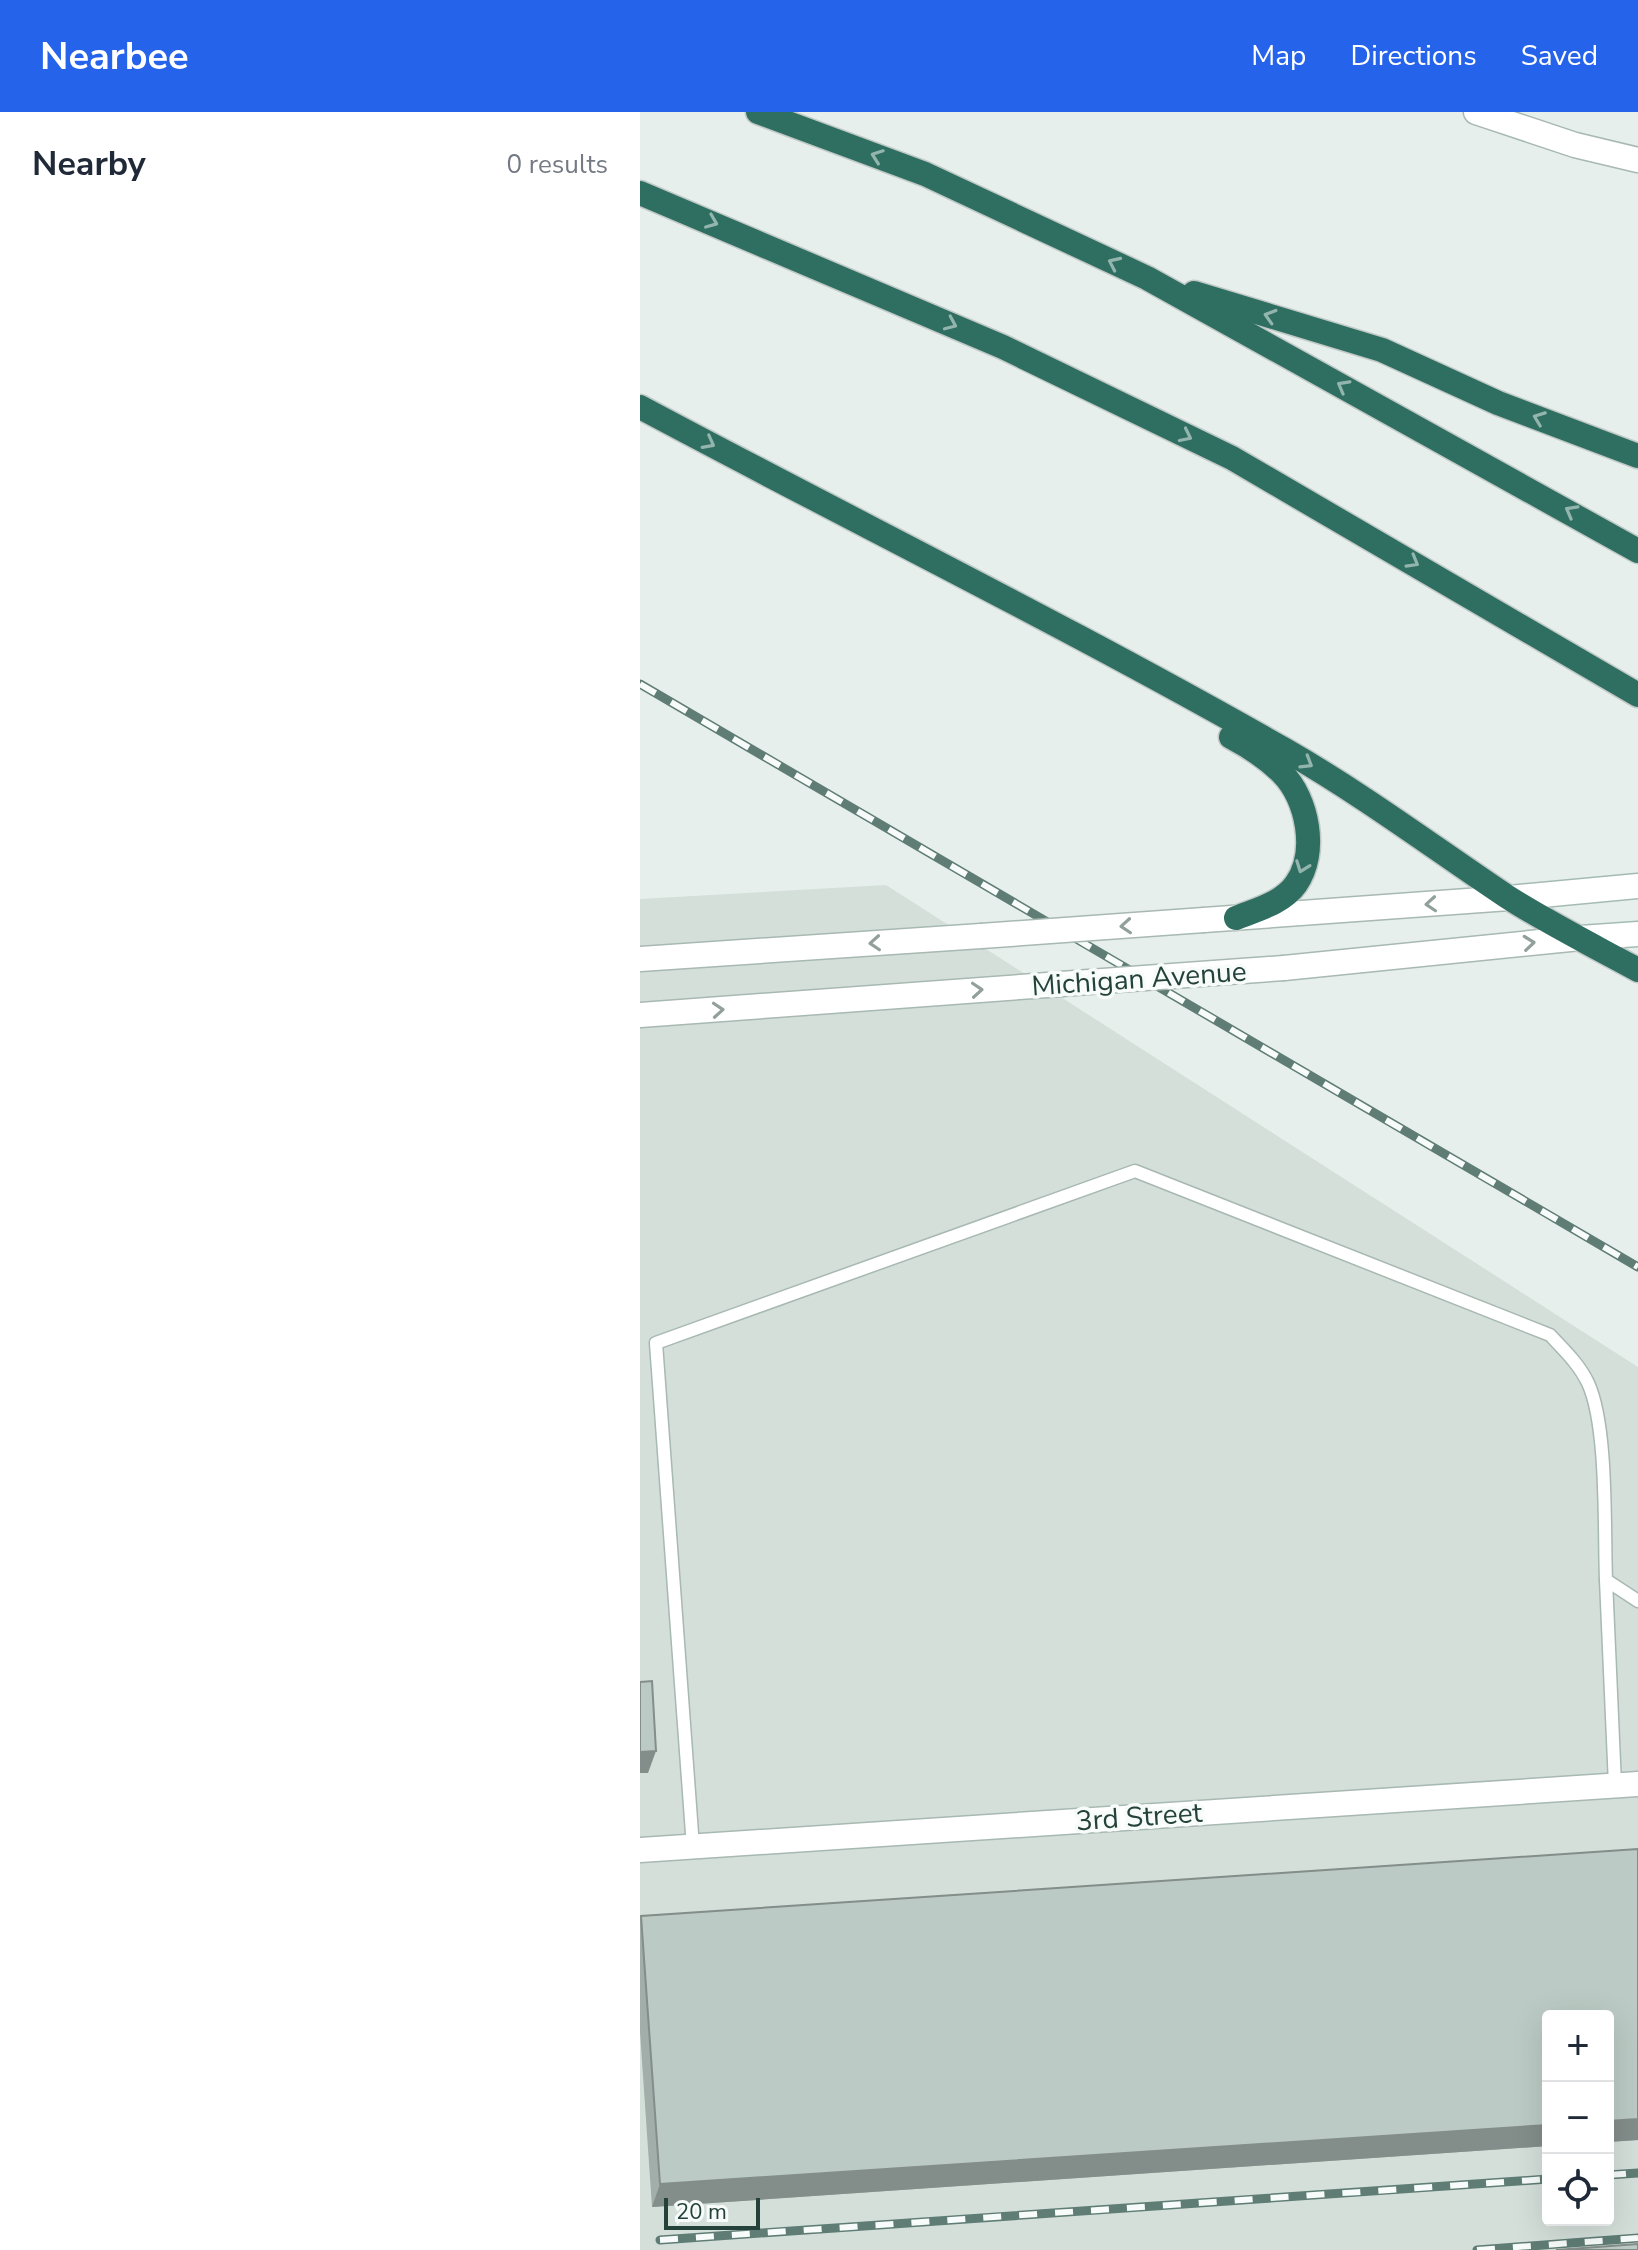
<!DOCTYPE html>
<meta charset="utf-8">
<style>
body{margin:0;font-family:"Nunito Sans",sans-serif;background:#f2f2f3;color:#1f2937}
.controls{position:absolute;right:24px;bottom:24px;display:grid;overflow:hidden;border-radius:8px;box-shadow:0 8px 32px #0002}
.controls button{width:72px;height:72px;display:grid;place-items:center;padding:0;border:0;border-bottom:2px solid #e0e1e3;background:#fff;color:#1f2937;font:40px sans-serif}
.scale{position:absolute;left:24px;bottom:20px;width:96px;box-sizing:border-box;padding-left:8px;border:4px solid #24423a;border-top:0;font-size:22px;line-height:28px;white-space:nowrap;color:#24423a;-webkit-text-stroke:6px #f7fbf9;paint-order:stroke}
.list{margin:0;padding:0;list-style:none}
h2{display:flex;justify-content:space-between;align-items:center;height:104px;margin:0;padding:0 32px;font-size:34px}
h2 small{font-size:26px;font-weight:400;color:#747a83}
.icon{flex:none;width:44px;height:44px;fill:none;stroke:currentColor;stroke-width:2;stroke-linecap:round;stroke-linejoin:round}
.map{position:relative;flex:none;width:998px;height:2138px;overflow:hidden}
header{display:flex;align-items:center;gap:48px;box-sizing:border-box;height:112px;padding:0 40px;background:#2563eb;color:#fff}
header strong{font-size:38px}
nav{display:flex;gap:44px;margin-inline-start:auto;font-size:28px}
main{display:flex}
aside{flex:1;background:#fff}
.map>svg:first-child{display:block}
</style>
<header>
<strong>Nearbee</strong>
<nav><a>Map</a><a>Directions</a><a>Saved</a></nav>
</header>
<main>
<aside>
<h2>Nearby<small>0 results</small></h2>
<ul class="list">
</ul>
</aside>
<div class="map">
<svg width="998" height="2138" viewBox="0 0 998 2138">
<rect width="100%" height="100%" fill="#e6efeb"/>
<path fill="#d4dfda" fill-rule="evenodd" d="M246 773 998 1255V2138H0V787ZM908 1904H968V2108H908Z"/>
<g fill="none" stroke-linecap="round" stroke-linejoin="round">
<g stroke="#a8b8b2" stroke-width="15">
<g id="service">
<path d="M966 1468 975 1673"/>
<path d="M53 1735 16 1231 495 1059 910 1223C924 1238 939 1252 948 1271 968 1314 964 1418 966 1468L998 1489"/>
</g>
</g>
<g stroke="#a8b8b2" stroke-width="27">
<g id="minor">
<path d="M836 0 935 33 998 48"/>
<path d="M0 1738 998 1672"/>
</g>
</g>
<g stroke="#a8b8b2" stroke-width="27">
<g id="tertiary">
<path d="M564 808 869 786"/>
<path d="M0 847 341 824"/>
<path d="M644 856 940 826"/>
<path d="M0 903 421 872"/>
</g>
</g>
<g stroke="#a4bbb3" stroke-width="27">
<g id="secondary">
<path d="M869 786 998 774"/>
<path d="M940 826 998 822"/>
</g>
</g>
<g stroke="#c2cac8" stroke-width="27">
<g id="motorway">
<path d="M118 0 285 62 507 166 998 439"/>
<path d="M0 81 363 235 592 346 998 583"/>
<path d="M554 181 742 238 858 291 998 344"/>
<path d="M0 295C215 410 433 517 645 638 722 682 793 735 866 784 908 811 954 834 998 858"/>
<path d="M591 625C608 634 628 647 642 661 668 687 678 741 656 772 643 791 616 798 596 806"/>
</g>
</g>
<use href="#service" stroke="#fff" stroke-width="12"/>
<use href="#minor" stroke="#fff" stroke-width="24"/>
<use href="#tertiary" stroke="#fff" stroke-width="24"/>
<use href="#secondary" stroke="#fff" stroke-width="24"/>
<use href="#motorway" stroke="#2f6f62" stroke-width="24"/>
<g stroke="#5f7d75" stroke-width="9">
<g id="rail">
<path d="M0 572 998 1155"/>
<path d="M968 2063 998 2061"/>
<path d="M20 2128 908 2067"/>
<path d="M837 2138 998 2126"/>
</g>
</g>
<use href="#rail" stroke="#f7fbf9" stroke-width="6" stroke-dasharray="18" stroke-linecap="butt"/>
<g stroke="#a8b8b2" stroke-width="27" stroke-linecap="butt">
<g id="tertiary-bridge">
<path d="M341 824 564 808"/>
<path d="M421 872 644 856"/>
</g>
</g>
<use href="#tertiary-bridge" stroke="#fff" stroke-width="24"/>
</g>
<path fill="#a1aea9" d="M998 1737V2028L968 2030V1904H908V2034L12 2095 0 1920V1808L1 1804Z"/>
<g fill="#838d89">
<path d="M16 1639 8 1661H0V1640Z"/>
<path d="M998 2007V2028L968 2030V2009Z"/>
<path d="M908 2013V2034L12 2095 20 2072Z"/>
</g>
<g fill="#bbcac4" stroke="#838d89" stroke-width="2">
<path d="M12 1569 16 1639 0 1640V1570Z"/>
<path d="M998 1737V2007L968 2009V1904H908V2013L20 2072 1 1804Z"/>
<path d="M998 2132V2138H916Z"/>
</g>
<defs><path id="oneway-chevron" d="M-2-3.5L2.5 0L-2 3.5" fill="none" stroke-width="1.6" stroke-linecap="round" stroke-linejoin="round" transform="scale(2)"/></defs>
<g stroke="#93b5ae">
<use href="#oneway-chevron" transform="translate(237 44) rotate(-160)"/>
<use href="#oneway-chevron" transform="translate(72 110) rotate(22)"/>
<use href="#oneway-chevron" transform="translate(474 151) rotate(-155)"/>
<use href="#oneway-chevron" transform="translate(630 204) rotate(-163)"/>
<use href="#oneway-chevron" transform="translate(311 212) rotate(24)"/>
<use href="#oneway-chevron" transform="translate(703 274) rotate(-151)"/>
<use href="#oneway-chevron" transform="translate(899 306) rotate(-159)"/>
<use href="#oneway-chevron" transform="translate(546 324) rotate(26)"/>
<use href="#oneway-chevron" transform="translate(69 331) rotate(28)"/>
<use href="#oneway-chevron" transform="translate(931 399) rotate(-151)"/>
<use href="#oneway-chevron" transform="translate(773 450) rotate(30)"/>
<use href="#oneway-chevron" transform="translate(667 651) rotate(31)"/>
<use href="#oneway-chevron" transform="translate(662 755) rotate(110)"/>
</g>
<g stroke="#92a09c">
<use href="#oneway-chevron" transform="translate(791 792) rotate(176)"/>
<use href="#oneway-chevron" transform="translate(486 814) rotate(176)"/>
<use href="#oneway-chevron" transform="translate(235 831) rotate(176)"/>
<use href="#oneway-chevron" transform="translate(889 831) rotate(-6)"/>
<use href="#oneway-chevron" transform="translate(337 878) rotate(-4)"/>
<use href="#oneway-chevron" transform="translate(78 898) rotate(-4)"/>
</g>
<g text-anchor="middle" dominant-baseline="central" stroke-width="7" stroke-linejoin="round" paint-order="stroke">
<g font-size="28" fill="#24423a" stroke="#f7fbf9">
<text transform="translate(499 867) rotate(-4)">Michigan Avenue</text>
<text transform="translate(499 1705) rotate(-4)">3rd Street</text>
</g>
</g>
</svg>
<div class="controls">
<button>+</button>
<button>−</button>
<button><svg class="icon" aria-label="locate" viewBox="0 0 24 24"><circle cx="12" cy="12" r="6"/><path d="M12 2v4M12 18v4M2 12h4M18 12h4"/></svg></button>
</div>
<div class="scale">20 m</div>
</div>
</main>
